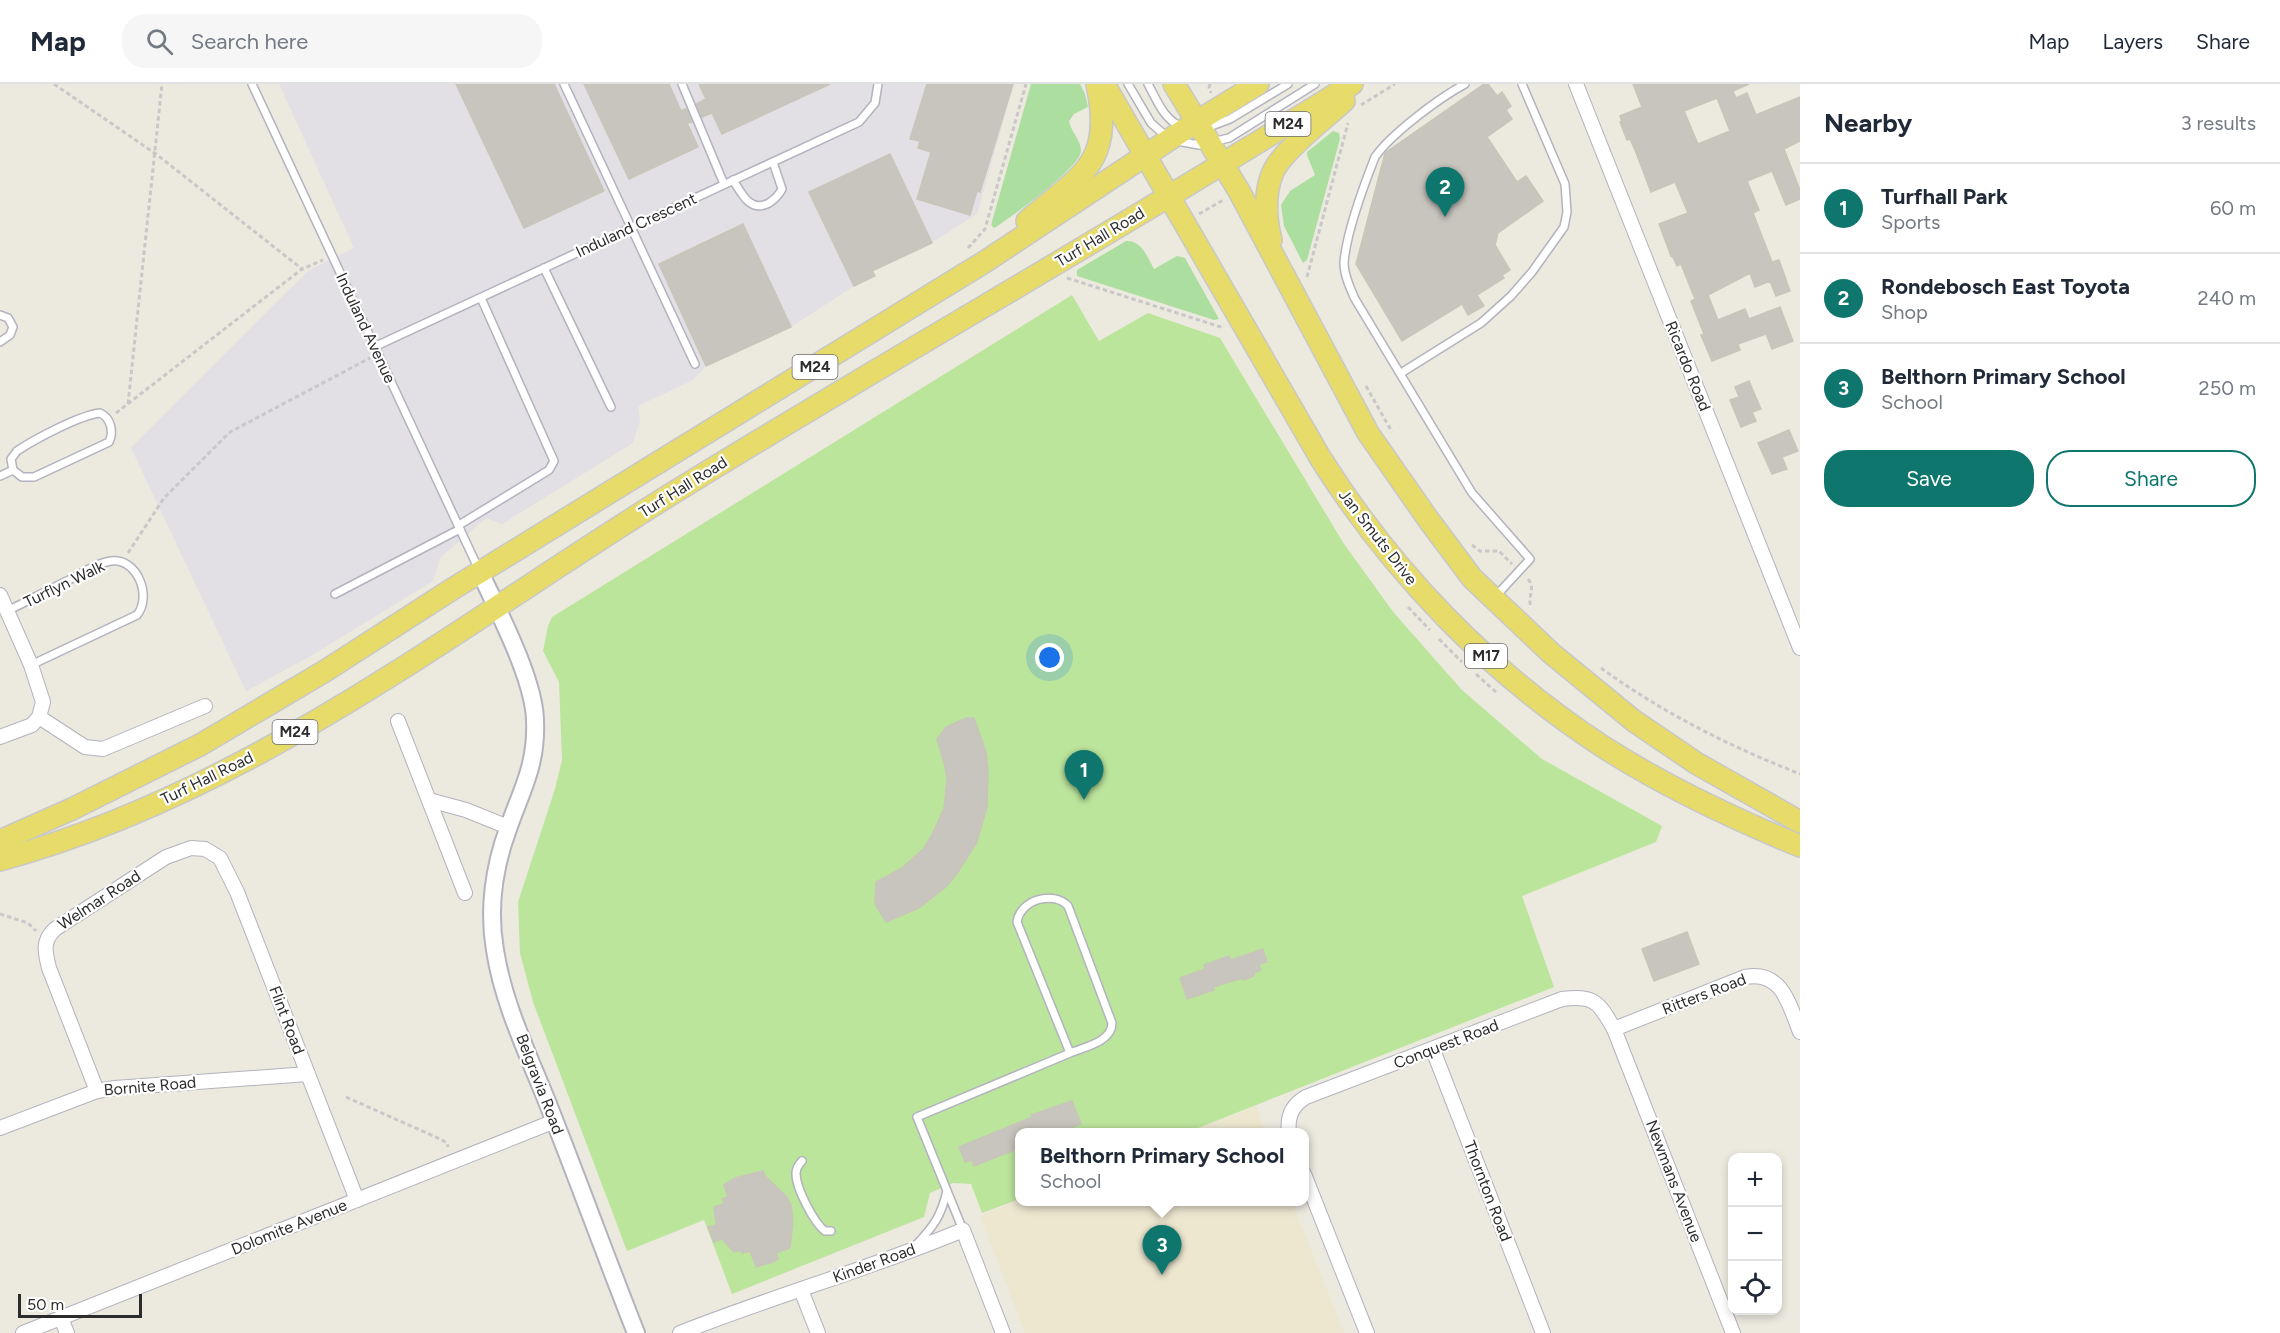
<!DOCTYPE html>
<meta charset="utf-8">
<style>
body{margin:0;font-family:Figtree,sans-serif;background:#f6f6f7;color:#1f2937}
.controls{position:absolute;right:18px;bottom:18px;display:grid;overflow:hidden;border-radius:12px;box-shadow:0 3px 9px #0003}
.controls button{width:54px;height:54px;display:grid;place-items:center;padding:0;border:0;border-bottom:2px solid #e0e1e3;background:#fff;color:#1f2937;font:30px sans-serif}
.scale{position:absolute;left:18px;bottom:15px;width:124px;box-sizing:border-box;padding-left:6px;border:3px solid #2c2c2c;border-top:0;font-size:16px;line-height:21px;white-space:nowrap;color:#2c2c2c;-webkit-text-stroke:4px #fff;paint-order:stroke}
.you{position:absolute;left:1050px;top:574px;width:21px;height:21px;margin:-15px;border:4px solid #fff;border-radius:50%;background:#1a73e8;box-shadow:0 0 0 9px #1a73e833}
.badge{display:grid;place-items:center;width:39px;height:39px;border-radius:50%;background:#0f766e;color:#fff;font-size:20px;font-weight:700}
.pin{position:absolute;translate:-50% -50px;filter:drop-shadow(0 2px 3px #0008)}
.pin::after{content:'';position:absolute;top:32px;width:21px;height:18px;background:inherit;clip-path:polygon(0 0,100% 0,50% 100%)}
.popup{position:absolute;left:1015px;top:1044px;width:294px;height:78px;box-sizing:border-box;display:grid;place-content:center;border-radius:12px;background:#fff;filter:drop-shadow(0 2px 4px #0005);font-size:20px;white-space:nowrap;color:#747a83}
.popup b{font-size:22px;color:#1f2937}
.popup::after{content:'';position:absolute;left:50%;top:100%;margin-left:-12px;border:12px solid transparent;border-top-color:#fff}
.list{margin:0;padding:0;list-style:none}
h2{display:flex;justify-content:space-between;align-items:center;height:78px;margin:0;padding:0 24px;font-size:26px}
h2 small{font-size:20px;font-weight:400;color:#747a83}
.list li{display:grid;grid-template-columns:39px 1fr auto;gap:18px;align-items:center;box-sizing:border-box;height:90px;padding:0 24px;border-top:2px solid #e0e1e3}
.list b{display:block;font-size:22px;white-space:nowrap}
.list p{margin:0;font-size:20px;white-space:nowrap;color:#747a83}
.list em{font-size:20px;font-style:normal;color:#747a83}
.actions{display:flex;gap:12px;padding:18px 24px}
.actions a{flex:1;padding:14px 0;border:2px solid #0f766e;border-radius:24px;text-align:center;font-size:21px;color:#0f766e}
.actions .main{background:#0f766e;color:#fff}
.icon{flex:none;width:33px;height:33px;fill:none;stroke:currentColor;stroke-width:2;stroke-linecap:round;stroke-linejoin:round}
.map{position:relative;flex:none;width:1800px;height:1249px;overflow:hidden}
header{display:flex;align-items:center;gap:36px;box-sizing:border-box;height:84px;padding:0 30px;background:#fff;border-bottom:2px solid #e0e1e3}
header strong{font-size:28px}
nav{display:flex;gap:33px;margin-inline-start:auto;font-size:21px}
.search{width:420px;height:54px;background:#f6f6f7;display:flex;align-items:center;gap:15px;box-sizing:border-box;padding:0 21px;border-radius:24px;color:#747a83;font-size:22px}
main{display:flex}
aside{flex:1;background:#fff}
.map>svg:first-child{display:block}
</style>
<header>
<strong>Map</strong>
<div class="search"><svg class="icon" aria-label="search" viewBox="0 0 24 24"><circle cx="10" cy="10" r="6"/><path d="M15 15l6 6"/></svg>Search here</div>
<nav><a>Map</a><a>Layers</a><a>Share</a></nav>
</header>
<main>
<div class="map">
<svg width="1800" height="1249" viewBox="0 0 1800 1249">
<rect width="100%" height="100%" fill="#ece9df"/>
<path fill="#e2dfe5" d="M279 0H1014L977 130 931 159 872 187 875 192 854 202 791 243 706 282 693 296 638 322 640 337 633 359 502 440 486 434 441 473 433 497 314 570 246 607 131 364 309 186 354 164Z"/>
<g fill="#ede7d0">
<path d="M1256 1022 1266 1048H1189L1236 1030Z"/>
<path d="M1019 1116 1292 1118 1344 1249H1025L980 1132Z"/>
</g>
<g fill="#acdf9f">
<path d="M1031 0H1080L1085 10 1088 23 1074 30 1069 37C1071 48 1081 56 1081 67 1080 84 1010 134 994 144L991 141Z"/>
<path d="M1333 47 1339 49 1340 55 1307 176 1303 179 1284 142 1281 121 1290 107 1315 91 1307 71V68Z"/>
<path d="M1126 157C1142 156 1147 173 1154 185L1177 172 1185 174 1219 235 1214 236 1077 192V186Z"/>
</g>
<path fill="#bce59c" d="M1072 211 1099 257 1148 229 1220 254 1344 460 1394 529 1462 606 1542 675 1662 742 1656 758 1522 812 1554 903 1188 1048H1020L1019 1115 982 1129 971 1100 953 1099 930 1109 924 1133 732 1210 704 1136 627 1167 533 918 520 869 518 818 555 705 562 676 559 598 543 567 548 542 552 533Z"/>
<g fill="#c8c5be" stroke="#c8c5b9" stroke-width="1.5" fill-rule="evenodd">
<path d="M456 0H554L604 107 524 144Z"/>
<path d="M584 0H669L681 27 686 25 692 38 687 39 698 63 629 95Z"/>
<path d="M699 0H830L722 50 712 29 702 33 696 20 706 15Z"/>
<path d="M927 0H1013L980 108 977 107 970 131 917 115 931 68 918 64 920 57 910 55Z"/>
<path d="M1484 0H1488L1497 12 1502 8 1511 22 1506 26 1512 35 1487 53 1517 98 1526 92 1543 117 1498 149 1495 161 1510 186 1502 191 1504 194 1477 211 1484 222 1468 231 1462 220 1402 257 1356 180 1385 69Z"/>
<path d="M1633 0H1749L1733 7 1736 14 1747 9 1756 31 1800 13V57L1784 65 1800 106V115L1786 121 1772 87 1747 97 1759 126 1753 129 1772 178 1779 176 1790 207 1776 212 1770 197 1755 203 1750 189 1708 211 1718 236 1745 225 1749 235 1780 223 1793 257 1772 265 1766 250 1738 260 1740 266 1712 277 1701 251 1704 250 1691 217 1695 215 1681 180 1677 182 1672 171 1671 172 1659 140 1688 129 1675 98 1651 108 1635 66 1630 55 1627 56 1620 38H1622L1620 32 1642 23ZM1717 14 1730 47 1698 60 1684 27Z"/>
<path d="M890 70 932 159 872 187 875 192 854 202 809 108Z"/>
<path d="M743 140 791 243 706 282 659 180Z"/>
<path d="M1749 297 1761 325 1752 328 1756 337 1741 343 1730 316 1739 313 1735 303Z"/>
<path d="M1789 346 1798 367 1782 373 1787 385 1772 390 1758 359Z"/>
<path d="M966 634H974L986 668 988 686 987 723 977 758 958 788 947 802 919 824 886 838 875 820 876 798 902 784 924 764 932 751 944 724 947 696 945 682 937 655 946 643Z"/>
<path d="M1687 848 1699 880 1654 897 1642 865Z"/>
<path d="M1263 865 1267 878 1259 880 1261 886 1254 889V892L1243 896 1242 894 1213 903 1214 906 1187 915 1180 894 1205 885 1204 881 1229 872 1231 876Z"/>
<path d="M1072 1017 1081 1040 1058 1048H1020V1064L974 1082 972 1076 965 1078 959 1063 1032 1033 1031 1031Z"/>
<path d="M763 1087 765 1092 787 1113 791 1121 793 1137 790 1164 776 1169 778 1175 773 1178 756 1183 750 1167 742 1169 741 1166 734 1168 722 1155 714 1158 708 1143 716 1141 714 1123 724 1120 722 1115 728 1113 724 1101 735 1094Z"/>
</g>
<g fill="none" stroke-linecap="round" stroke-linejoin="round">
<g stroke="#b2b3be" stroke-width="10">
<g id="service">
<path d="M252 0 479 486"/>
<path d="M564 0 695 280"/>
<path d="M682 0 724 100"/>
<path d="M1128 0 1151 39 1167 53"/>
<path d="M1148 0C1157 16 1164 37 1183 43"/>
<path d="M1465 0C1439 14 1391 50 1375 73 1364 101 1346 150 1344 179 1344 191 1350 204 1355 215L1472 409 1530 475 1495 513"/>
<path d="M1206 44 1230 35 1288 0"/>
<path d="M1177 57 1199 61 1229 54 1315 0"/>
<path d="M733 96C742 110 750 129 769 119 775 115 779 111 782 105L773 78"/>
<path d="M544 184 611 323"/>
<path d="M0 231 8 234 13 243 10 251 0 258"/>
<path d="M374 263 859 38 875 19 878 0"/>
<path d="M1401 289 1481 239 1511 212 1532 188 1564 143 1567 128 1565 100 1522 0"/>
<path d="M100 329C111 334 114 348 109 358L34 393H22L13 386 11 375 17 367C35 355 80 331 100 329Z"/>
<path d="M0 392 13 386"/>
<path d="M459 441 549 386 554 377 481 214"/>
<path d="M335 510 460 445"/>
<path d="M7 527C28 517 48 506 69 496 82 489 97 479 111 477 138 474 152 513 137 531L31 581"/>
<path d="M802 1077C798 1081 796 1085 796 1090 796 1104 814 1139 825 1147H831"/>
<path d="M963 1146 917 1033 1070 969 1017 838C1020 816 1053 806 1068 822L1112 939C1112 958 1084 963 1070 969"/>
<path d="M916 1161C934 1142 941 1132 947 1107"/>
</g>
</g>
<g stroke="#b2b3be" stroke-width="16">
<g id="minor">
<path d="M1576 0 1800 564"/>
<path d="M0 511 31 581 43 618 39 633 32 641 0 653"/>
<path d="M39 633 85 663 103 665 205 622"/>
<path d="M398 637 465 809"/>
<path d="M429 716 466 726 508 743"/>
<path d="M1614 945 1745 893C1782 886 1789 920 1800 948"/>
<path d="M1433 966 1543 1249"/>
<path d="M97 1007 49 884C45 868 42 857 55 845L166 773 191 764 205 765 220 774 237 808 357 1116"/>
<path d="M0 1044 97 1007 115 1004 308 990"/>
<path d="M1289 1048C1287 1033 1292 1021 1306 1013L1562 915C1594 911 1599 918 1614 945L1733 1249"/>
<path d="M1304 1090 1367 1249"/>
<path d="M801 1206 818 1249"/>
<path d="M61 1234 67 1249"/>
<path d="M23 1249 555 1037"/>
<path d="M680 1249C773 1212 870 1185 963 1146L1003 1249"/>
</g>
</g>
<g stroke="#b2b3be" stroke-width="20">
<path id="tertiary" d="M480 488C498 527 534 595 535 636 537 681 522 705 508 745 494 783 488 826 495 866 503 919 528 970 548 1020 578 1096 606 1173 636 1249"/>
</g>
<g stroke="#c8c8c8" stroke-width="24">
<g id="primary">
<path d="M1104 0 1321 375C1393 489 1489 588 1602 662 1664 702 1732 734 1800 762"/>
<path d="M1174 0 1239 107 1368 349 1428 435 1472 494 1551 569 1634 637 1696 679 1800 738"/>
<path d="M1027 137C1082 90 1114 80 1097 0"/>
<path d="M1271 156C1265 133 1263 99 1279 78 1294 58 1325 34 1344 17"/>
<path d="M0 757 72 725 200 661 325 587 454 504 986 177 1196 38 1258 0"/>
<path d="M0 776C255 707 465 536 686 401 907 265 1133 138 1352 0"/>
</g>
</g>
<g stroke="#c8c8c8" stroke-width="3" stroke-dasharray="4.5 3" stroke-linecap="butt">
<path d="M54 0 156 70 302 185"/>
<path d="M1210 0 1209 4 1211 9"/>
<path d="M1361 21 1395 0"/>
<path d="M1199 130 1225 115"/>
<path d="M968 164 985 145 1026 0"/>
<path d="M1307 193 1348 39"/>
<path d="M1067 194 1224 244"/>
<path d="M1366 302 1392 348"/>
<path d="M128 320 162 0"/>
<path d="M116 329 302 185 323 176"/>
<path d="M1472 461 1480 467H1499L1512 480"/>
<path d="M128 469 164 414 230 348 370 274"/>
<path d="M1528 495C1536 504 1527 513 1531 523"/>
<path d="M1408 523 1430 546"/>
<path d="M1439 555 1462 578"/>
<path d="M1601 584C1663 629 1729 662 1800 690"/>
<path d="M1476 590 1496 608"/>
<path d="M0 830 28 839 36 847"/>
<path d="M346 1013 440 1055 447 1059 448 1063"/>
</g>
<use href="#service" stroke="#fff" stroke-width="7"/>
<use href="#minor" stroke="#fff" stroke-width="14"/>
<use href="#tertiary" stroke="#fff" stroke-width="16"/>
<use href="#primary" stroke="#e7dc69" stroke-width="21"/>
</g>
<g text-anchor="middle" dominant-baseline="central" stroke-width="4.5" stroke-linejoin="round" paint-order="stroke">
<g fill="#fff" stroke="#6b6b6b" stroke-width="1.5">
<rect x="1265.5" y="28" width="45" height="24" rx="4.5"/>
<rect x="792.5" y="271" width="45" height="24" rx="4.5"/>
<rect x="1465" y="560" width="42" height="24" rx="4.5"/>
<rect x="272.5" y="636" width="45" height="24" rx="4.5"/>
</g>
<g font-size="15" font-weight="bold" fill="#2c2c2c">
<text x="1288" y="40">M24</text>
<text x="815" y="283">M24</text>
<text x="1486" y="572">M17</text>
<text x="295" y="648">M24</text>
</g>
<g font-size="16" fill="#2c2c2c" stroke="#fff">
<text transform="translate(636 141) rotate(-25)">Induland Crescent</text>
<text transform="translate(1100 153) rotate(-31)">Turf Hall Road</text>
<text transform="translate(366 244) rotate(65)">Induland Avenue</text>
<text transform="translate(1688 282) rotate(68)">Ricardo Road</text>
<text transform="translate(683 403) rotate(-32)">Turf Hall Road</text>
<text transform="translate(1378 453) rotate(52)">Jan Smuts Drive</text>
<text transform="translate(64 500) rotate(-26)">Turflyn Walk</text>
<text transform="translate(207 694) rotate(-26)">Turf Hall Road</text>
<text transform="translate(99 816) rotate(-33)">Welmar Road</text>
<text transform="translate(1704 910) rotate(-21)">Ritters Road</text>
<text transform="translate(287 936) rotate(69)">Flint Road</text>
<text transform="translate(1446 960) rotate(-21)">Conquest Road</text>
<text transform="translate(540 1000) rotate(69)">Belgravia Road</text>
<text transform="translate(150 1002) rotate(-5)">Bornite Road</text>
<text transform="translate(1674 1097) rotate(69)">Newmans Avenue</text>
<text transform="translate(1488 1107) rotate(69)">Thornton Road</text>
<text transform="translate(289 1143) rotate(-22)">Dolomite Avenue</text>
<text transform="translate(874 1179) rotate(-20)">Kinder Road</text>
</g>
</g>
</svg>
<div class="controls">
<button>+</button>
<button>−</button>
<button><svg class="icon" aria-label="locate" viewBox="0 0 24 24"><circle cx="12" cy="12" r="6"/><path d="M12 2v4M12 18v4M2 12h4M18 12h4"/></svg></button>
</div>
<div class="scale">50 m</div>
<div class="you"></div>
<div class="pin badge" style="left:1084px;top:716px">1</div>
<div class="pin badge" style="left:1445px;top:133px">2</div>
<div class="pin badge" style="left:1162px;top:1191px">3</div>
<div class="popup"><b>Belthorn Primary School</b>School</div>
</div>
<aside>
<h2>Nearby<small>3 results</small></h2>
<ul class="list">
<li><span class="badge">1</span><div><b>Turfhall Park</b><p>Sports</p></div><em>60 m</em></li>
<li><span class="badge">2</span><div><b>Rondebosch East Toyota</b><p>Shop</p></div><em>240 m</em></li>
<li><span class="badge">3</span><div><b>Belthorn Primary School</b><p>School</p></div><em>250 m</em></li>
</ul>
<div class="actions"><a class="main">Save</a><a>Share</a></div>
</aside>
</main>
